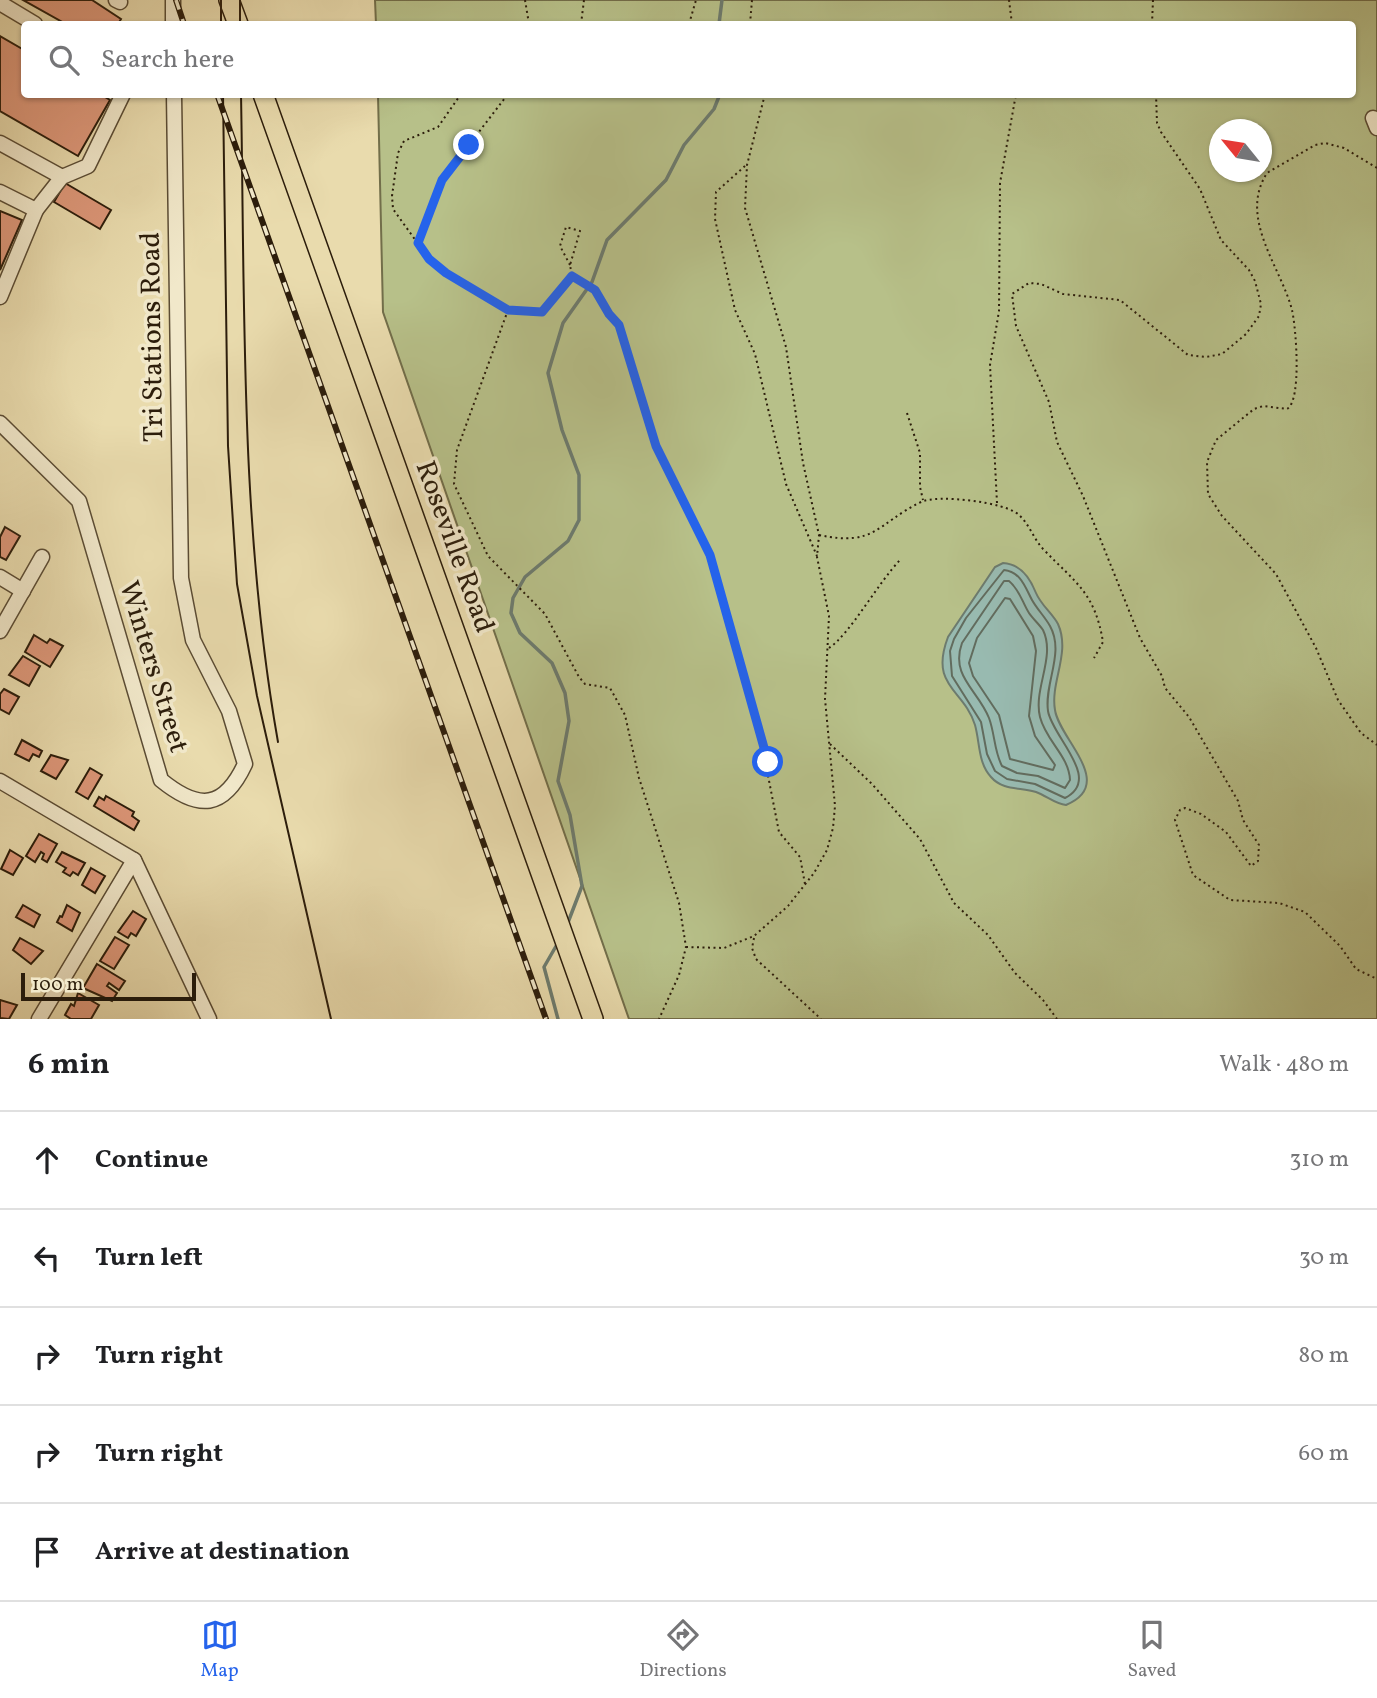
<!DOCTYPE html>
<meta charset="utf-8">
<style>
body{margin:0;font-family:Vollkorn,serif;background:#f2f2f2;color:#202124}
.compass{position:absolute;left:1209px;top:119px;width:63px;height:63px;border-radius:50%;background:#fff;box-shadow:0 2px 5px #0004;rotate:300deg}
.scale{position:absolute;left:21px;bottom:18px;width:175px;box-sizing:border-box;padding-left:7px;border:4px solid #2c1d0b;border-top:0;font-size:19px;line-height:24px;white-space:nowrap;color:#2c1d0b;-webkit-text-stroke:5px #f1e8ca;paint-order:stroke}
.stop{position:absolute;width:21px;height:21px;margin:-16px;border:5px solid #2563eb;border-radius:50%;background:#fff}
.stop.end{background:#2563eb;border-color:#fff;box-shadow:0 2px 7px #0008}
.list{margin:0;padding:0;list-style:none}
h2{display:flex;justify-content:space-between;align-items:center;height:91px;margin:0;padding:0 28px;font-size:30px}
h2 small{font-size:23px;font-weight:400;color:#757577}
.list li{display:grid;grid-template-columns:46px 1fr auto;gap:21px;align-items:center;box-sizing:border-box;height:98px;padding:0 28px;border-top:2px solid #e0e0e0}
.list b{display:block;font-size:26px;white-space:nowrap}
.list em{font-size:23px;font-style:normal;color:#757577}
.icon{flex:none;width:38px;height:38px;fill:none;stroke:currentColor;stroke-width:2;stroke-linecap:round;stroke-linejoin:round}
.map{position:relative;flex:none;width:1377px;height:1019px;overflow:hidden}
.search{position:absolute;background:#fff;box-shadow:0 2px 5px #0004;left:21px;right:21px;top:21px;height:77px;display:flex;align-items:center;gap:18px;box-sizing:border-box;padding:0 24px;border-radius:7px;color:#757577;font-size:26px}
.sheet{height:581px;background:#fff}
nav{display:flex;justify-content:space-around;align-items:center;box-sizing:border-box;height:98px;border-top:2px solid #e0e0e0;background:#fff;font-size:19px;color:#757577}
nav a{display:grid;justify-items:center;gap:4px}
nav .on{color:#2563eb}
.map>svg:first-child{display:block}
</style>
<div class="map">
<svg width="1377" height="1019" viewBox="0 0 1377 1019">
<rect width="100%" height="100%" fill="#e9dbad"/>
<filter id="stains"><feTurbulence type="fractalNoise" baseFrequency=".00286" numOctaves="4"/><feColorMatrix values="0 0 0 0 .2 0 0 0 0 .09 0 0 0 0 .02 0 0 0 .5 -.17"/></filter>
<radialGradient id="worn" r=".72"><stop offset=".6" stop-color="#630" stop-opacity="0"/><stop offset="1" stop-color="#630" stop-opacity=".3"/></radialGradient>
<path fill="#b7c089" stroke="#726e4a" stroke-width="2" fill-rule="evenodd" d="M375 0H1377V1019H629L383 312 378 95 1352 94V24H376ZM1220 130H1262V172H1220Z"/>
<path fill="#98bab0" stroke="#6d7b6e" stroke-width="2" d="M1003 563C1021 564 1030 578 1036 593 1041 605 1052 613 1058 624 1071 653 1050 682 1055 710 1059 739 1117 784 1066 805 1055 804 1047 796 1036 792 1021 787 1003 791 991 777 978 763 980 743 975 725 964 689 929 687 948 637L995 567Z"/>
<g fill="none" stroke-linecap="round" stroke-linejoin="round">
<g stroke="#626c5e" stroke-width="2">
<path d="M1004 570C1021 572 1025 587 1032 600 1037 609 1045 617 1050 626 1065 653 1044 683 1048 711 1052 737 1103 779 1065 798L1035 784 1007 779 995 771 987 754 981 722 952 676 950 651 954 639 966 618Z"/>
<path d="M1004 581H1009C1020 590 1022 602 1029 613 1033 619 1039 624 1043 630 1056 657 1033 689 1040 717 1046 741 1069 756 1070 780L1065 788 1038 776 1017 773 1002 766C994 751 995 734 989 718 978 690 950 676 962 643Z"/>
<path d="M1005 598 1010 599 1033 636 1036 651 1029 716 1035 736 1055 765 1053 770 1010 759 999 715 973 676 969 663 977 638Z"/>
</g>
<g stroke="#6d7b6e" stroke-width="3.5">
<path d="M719 24 722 0"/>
<path d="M567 925 582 886 570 815 558 781 569 721 565 693 552 663 520 633 511 613 513 598 525 577 568 541 579 520V475L562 430 548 373 563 323 592 282 607 240 666 180 684 145 714 109 720 94"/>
<path d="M558 1019 544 967 559 941"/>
</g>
</g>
<g fill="#dd9779" stroke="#2c1d0b" stroke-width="2">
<path d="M23 0H92L121 19 118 24H66Z"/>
<path d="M0 36 24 50V94H100L110 100 78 156 0 111Z"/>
<path d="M65 183 111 210 100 229 54 202Z"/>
<path d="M0 211 22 220 0 270Z"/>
<path d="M5 527 20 536 6 560 0 557V537Z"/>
<path d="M34 635 47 643 50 639 63 646 50 667 25 652Z"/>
<path d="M23 656 40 666 29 686 9 675Z"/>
<path d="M4 689 19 697 9 714 0 709V694Z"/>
<path d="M22 740 42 751 39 757 33 754 29 761 15 754Z"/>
<path d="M51 755 68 760 56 779 41 771Z"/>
<path d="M90 768 102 775 88 799 76 792Z"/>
<path d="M106 796 134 812 132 816 139 821 134 830 94 806 99 797 104 800Z"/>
<path d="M39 834 57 844 47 862 42 859 44 854 41 852 35 862 26 856Z"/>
<path d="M10 850 23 858 13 875 1 869Z"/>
<path d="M62 852 85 863 78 875 73 872 70 876 63 872 66 868 56 862Z"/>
<path d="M91 868 105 876 95 893 82 885Z"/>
<path d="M23 905 40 915 34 927 16 917Z"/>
<path d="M67 905 80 913 72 931 57 922 60 916 62 917Z"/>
<path d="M133 911 146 919 136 936 131 933 128 938 118 932Z"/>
<path d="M115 937 129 945 114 969 100 961Z"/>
<path d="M20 938 43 951 31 964 13 950Z"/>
<path d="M97 964 125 981 119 990 109 983 107 986 117 993 112 1001 83 988Z"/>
<path d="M78 993 99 1005 91 1019H71L65 1015 71 1004 74 1006Z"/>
<path d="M0 1000 17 1005 9 1019 0 1018Z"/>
</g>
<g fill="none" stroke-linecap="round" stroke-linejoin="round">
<g stroke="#5b4c34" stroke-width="17">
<g id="minor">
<path d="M116 0 120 2"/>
<path d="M173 0V24"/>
<path d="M0 3 35 24"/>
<path d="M1373 118 1377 128"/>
<path d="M0 143 62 177"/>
<path d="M0 192 36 210 0 297"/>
<path d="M36 210 62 177 88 166 123 94"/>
<path d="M0 423 79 501 161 780C199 811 224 809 245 764L229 711 193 640 181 578 174 94"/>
<path d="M0 577 23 591"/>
<path d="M0 631 42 557"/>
<path d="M0 781 134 860 209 1019"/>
<path d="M39 1019 134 860"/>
</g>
</g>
<g stroke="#2c1d0b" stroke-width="22">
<g id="major">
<path d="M229 0 238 24"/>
<path d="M263 94 593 1019"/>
</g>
</g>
<g stroke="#2c1d0b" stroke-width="2" stroke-dasharray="2 3.5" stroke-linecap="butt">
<path d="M525 0 529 24"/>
<path d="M1009 0 1012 24"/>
<path d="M581 24 584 0"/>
<path d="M689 24 696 0"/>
<path d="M750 24 752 0"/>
<path d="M1152 24 1153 0"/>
<path d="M461 94 438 127 404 141 398 153 392 196 393 209 429 259 508 310 542 312 572 277"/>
<path d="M1156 94 1157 123 1161 132 1200 189 1221 240 1249 270 1255 281 1261 304 1259 316 1246 334 1222 354 1206 357 1188 355 1120 300 1063 294 1041 284 1029 283 1012 294 1016 326 1049 402 1057 442 1083 496 1140 638 1162 676 1165 688 1189 717 1238 801 1243 820 1259 845 1258 861 1251 866 1226 832 1201 814 1185 808 1180 810 1175 820 1193 875 1230 900 1279 903 1305 912 1340 946 1356 969 1377 979"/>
<path d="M745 166 716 192 715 219 735 310 755 354 786 484 817 556"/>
<path d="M1377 168 1344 148 1325 143 1315 145 1267 173C1238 218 1281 267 1292 310 1296 327 1302 401 1287 409L1263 406 1254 409 1216 440 1207 462 1208 494 1222 516 1276 574 1316 648 1338 700 1361 733 1377 745"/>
<path d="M419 241 442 180 508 94"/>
<path d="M570 265 560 246 566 227 580 231 570 265 572 276 595 291 609 314 619 325 656 446 710 555 718 591 729 614 734 649 756 714 779 832 800 857 805 884"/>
<path d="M508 310 457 450 454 484 488 556 545 614 579 677 585 684 610 688 625 715 639 778 679 903 686 947 679 975 659 1019"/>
<path d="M907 413 920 453V487L923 500"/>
<path d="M997 503 990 365 999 311 1000 183 1016 94"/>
<path d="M819 535C876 547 876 524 921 502 937 494 1006 502 1019 515 1030 525 1034 540 1044 550 1076 583 1095 593 1103 642L1094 658"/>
<path d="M829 648C850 634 878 583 900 560"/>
<path d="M830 744 872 784 920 839 954 903 988 935 1015 973 1043 1000 1057 1019"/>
<path d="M754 938 752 948 756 959 821 1019"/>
<path d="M686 947 724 948 754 936 788 906 814 873 827 850 833 828 835 806 825 699 829 616 817 557 819 535 803 463 786 347 745 208 747 165 765 94"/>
</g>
<use href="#minor" stroke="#f1e8ca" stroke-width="14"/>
<use href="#major" stroke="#e9dbad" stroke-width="19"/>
<g stroke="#2c1d0b" stroke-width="2">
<path d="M221 0V24"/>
<path d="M240 0V24"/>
<path d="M223 94 228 446 237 584 257 696 331 1019"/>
<path d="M241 94C245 311 240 528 278 742"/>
</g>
<g stroke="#2c1d0b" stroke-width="6">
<g id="rail">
<path d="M176 0 184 24"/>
<path d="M217 94 546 1019"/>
</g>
</g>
<use href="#rail" stroke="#f1e8ca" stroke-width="3.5" stroke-dasharray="10" stroke-linecap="butt"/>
</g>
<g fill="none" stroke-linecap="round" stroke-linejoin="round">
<path stroke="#2563eb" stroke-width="9" d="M469 145 442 180 418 243 429 259 446 273 508 310 542 312 572 276 595 290 609 314 619 325 656 446 710 555 768 762"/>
</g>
<g text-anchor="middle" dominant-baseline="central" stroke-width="7" stroke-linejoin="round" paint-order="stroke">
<g font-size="28" fill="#2c1d0b" stroke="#f1e8ca">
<text transform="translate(153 337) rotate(-91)">Tri Stations Road</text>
<text transform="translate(454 547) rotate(70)">Roseville Road</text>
<text transform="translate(153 667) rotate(73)">Winters Street</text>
</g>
</g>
<rect width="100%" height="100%" filter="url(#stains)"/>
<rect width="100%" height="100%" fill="url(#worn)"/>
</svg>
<svg class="compass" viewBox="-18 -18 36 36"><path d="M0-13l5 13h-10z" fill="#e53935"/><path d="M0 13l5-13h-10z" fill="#757577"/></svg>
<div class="scale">100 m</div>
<div class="stop" style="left:768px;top:762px"></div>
<div class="stop end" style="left:469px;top:145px"></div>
<div class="search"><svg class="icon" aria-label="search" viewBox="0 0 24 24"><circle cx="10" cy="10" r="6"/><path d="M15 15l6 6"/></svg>Search here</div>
</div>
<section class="sheet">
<h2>6 min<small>Walk · 480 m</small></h2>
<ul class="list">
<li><svg class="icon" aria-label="ahead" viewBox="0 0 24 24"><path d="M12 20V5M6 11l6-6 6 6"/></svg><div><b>Continue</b></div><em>310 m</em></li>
<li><svg class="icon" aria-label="left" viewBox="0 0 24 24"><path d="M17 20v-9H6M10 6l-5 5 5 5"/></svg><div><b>Turn left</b></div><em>30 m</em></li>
<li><svg class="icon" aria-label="right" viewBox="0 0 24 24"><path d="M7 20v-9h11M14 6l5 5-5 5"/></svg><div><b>Turn right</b></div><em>80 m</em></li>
<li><svg class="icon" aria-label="right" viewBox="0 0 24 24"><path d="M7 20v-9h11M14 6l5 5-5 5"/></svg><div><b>Turn right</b></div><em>60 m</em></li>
<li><svg class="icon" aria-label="arrive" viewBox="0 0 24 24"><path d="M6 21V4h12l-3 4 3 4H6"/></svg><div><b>Arrive at destination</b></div></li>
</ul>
</section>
<nav>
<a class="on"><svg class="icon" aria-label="map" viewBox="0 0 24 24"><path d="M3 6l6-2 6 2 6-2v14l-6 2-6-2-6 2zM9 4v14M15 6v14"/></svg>Map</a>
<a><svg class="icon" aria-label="directions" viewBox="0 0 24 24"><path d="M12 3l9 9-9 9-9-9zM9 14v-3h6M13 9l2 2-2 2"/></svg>Directions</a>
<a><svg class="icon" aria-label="saved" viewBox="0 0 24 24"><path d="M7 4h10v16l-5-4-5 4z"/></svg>Saved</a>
</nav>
